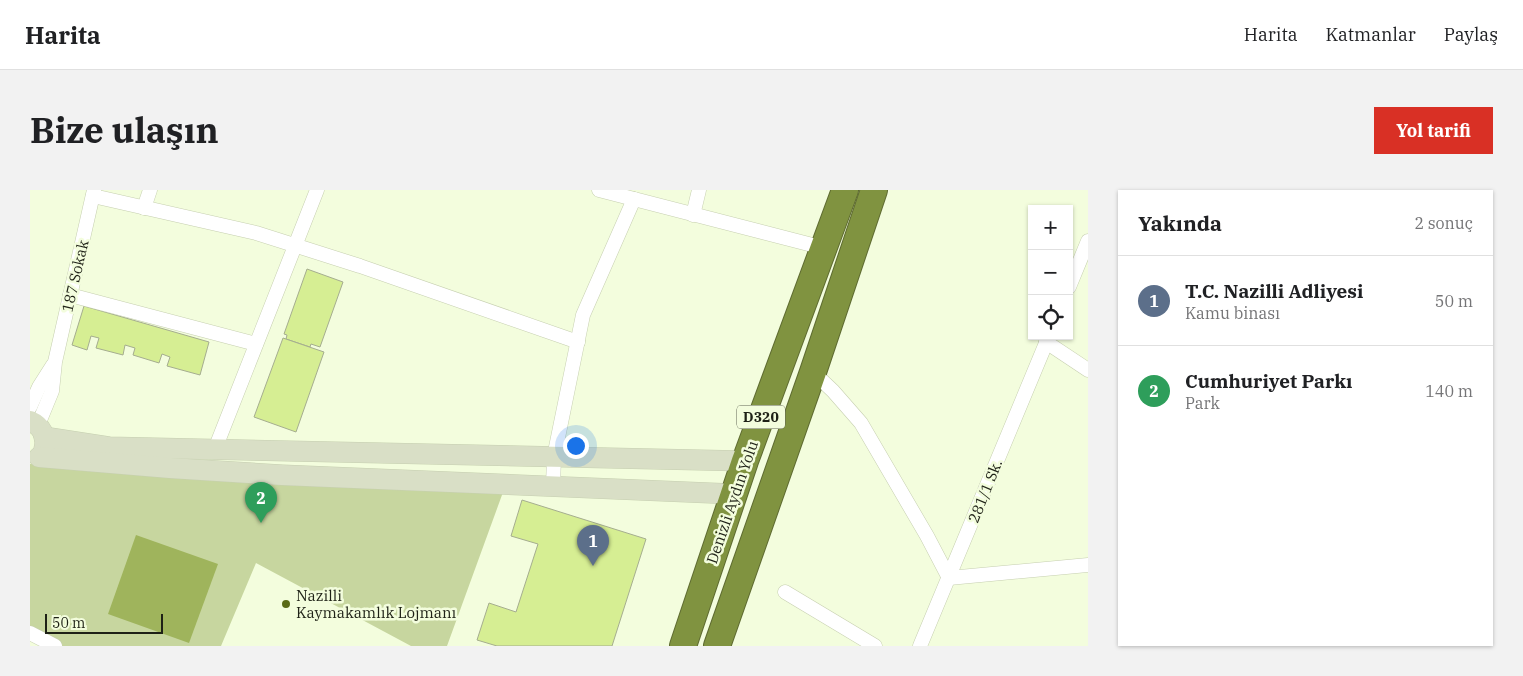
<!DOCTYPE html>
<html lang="tr">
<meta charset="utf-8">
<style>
body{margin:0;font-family:"IBM Plex Serif",serif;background:#f2f2f2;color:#202124}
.controls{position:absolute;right:15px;top:15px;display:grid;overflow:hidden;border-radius:0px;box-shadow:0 1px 4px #0004}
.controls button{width:45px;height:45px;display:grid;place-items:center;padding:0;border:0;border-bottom:1px solid #e0e0e0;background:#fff;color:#202124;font:25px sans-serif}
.scale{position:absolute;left:15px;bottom:12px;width:118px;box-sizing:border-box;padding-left:5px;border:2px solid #1e2116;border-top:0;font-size:14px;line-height:18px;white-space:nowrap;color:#1e2116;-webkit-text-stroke:4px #f3fddd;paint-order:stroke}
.you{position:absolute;left:545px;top:255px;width:18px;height:18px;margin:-12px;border:4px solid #fff;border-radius:50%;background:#1a73e8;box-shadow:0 0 0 8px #1a73e833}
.badge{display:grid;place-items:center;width:32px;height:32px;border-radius:50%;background:#d93025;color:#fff;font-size:16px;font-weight:700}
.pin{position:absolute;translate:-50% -41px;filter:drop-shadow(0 1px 2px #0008)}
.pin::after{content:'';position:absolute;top:26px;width:18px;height:15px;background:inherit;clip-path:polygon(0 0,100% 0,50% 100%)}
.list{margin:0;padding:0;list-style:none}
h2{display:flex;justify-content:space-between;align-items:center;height:65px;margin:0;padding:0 20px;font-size:21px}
h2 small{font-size:16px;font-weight:400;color:#757577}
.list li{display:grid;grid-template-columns:32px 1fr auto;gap:15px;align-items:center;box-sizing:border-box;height:90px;padding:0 20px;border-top:1px solid #e0e0e0}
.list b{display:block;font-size:19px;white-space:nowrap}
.list p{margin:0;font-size:16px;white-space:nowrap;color:#757577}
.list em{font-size:16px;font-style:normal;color:#757577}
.icon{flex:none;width:28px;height:28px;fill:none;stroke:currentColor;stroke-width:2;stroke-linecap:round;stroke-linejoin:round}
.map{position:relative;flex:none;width:1058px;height:456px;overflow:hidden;border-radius:0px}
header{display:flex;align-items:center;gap:30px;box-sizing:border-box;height:70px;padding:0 25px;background:#fff;border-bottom:1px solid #e0e0e0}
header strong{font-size:24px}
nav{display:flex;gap:28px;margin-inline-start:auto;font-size:18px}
.intro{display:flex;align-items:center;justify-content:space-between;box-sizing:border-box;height:120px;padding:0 30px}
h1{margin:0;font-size:35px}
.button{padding:12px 22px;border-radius:0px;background:#d93025;color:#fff;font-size:18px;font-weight:700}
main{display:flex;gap:30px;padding:0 30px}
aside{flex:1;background:#fff;border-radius:0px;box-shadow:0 1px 4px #0004}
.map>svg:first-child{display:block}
</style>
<header>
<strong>Harita</strong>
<nav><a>Harita</a><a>Katmanlar</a><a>Paylaş</a></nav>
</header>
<div class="intro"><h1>Bize ulaşın</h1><a class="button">Yol tarifi</a></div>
<main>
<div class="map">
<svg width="1058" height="456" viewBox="0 0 1058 456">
<rect width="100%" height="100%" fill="#f3fddd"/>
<path fill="#c7d69f" d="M0 274 140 278 476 294 417 456H381L226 373 191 456H25L0 443Z"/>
<path fill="#9fb45c" d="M106 345 188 374 159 453 78 424Z"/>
<g fill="#d6ee93" stroke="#a5ad8f">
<path d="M277 79 313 92 290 157 281 154 280 157 256 149 257 145 254 144Z"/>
<path d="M54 116 179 152 170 185 137 176 140 167 132 164 129 173 103 165 105 158 95 155 93 165 66 158 69 148 61 146 57 160 42 155Z"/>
<path d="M253 148 294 162 266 242 224 227Z"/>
<path d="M492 310 616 349 582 456H467L447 450 459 413 486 422 508 354 481 346Z"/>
</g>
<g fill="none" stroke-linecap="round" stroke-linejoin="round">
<g stroke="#c6cfb0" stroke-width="15">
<g id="street">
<path d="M569 0 794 58"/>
<path d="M63 6 226 43 330 76 548 152"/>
<path d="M114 18 120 0"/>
<path d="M663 25 669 0"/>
<path d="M1039 97 1058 51"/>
<path d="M40 105 226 154"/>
<path d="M1016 152 1058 180"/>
<path d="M783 182 803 201 831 233 897 346 919 388 1058 375"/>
<path d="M0 217 9 197 23 175"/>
<path d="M8 235 22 201 25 172 64 0"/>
<path d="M185 259 287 0"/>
<path d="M523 296 524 267 553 125 604 9"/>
<path d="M755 402 845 456"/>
<path d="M0 443 25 456"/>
<path d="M890 456 1019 146"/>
</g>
</g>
<g stroke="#c6cfb0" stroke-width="21">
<g id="secondary">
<path d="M0 231C12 236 17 247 14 259"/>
<path d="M14 247 79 257 715 271"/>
<path d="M9 267 140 278 252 285 704 304"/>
</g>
</g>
<g stroke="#5e6b31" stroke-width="28">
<g id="highway">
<path d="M653 456 715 271 815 0"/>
<path d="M687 456 783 182 844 0"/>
</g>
</g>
<use href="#street" stroke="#fff" stroke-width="14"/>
<use href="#secondary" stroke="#d9dfc6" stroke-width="20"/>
<use href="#highway" stroke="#809340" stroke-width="26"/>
</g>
<circle fill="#596a15" stroke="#f3fddd" stroke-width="2" cx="256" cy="414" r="5"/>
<g text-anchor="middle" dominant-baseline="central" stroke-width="5" stroke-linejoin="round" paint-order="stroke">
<rect fill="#f3fddd" stroke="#5e6352" stroke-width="1" x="707" y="215.5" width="48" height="23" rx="4"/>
<g font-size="14" font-weight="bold" fill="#1e2116">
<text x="731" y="227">D320</text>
</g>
<g font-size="15" fill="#1e2116" stroke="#f3fddd">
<text transform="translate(45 86) rotate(-77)">187 Sokak</text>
<text transform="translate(955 301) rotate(-68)">281/1 Sk.</text>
<text transform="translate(702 312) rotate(-71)">Denizli Aydın Yolu</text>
</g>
<g font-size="15" fill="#1e2116" stroke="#f3fddd" text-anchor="start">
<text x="266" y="405">Nazilli<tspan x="266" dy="17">Kaymakamlık Lojmanı</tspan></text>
</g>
</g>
</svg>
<div class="controls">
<button>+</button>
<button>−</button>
<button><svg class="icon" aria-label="locate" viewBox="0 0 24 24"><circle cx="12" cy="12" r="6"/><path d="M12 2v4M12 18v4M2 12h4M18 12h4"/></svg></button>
</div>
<div class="scale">50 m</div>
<div class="you"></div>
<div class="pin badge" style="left:563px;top:376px;background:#5c6f8a">1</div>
<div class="pin badge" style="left:231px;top:333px;background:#2e9e5b">2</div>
</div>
<aside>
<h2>Yakında<small>2 sonuç</small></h2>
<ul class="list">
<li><span class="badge" style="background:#5c6f8a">1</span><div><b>T.C. Nazilli Adliyesi</b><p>Kamu binası</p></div><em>50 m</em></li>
<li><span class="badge" style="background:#2e9e5b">2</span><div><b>Cumhuriyet Parkı</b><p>Park</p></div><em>140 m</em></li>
</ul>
</aside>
</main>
